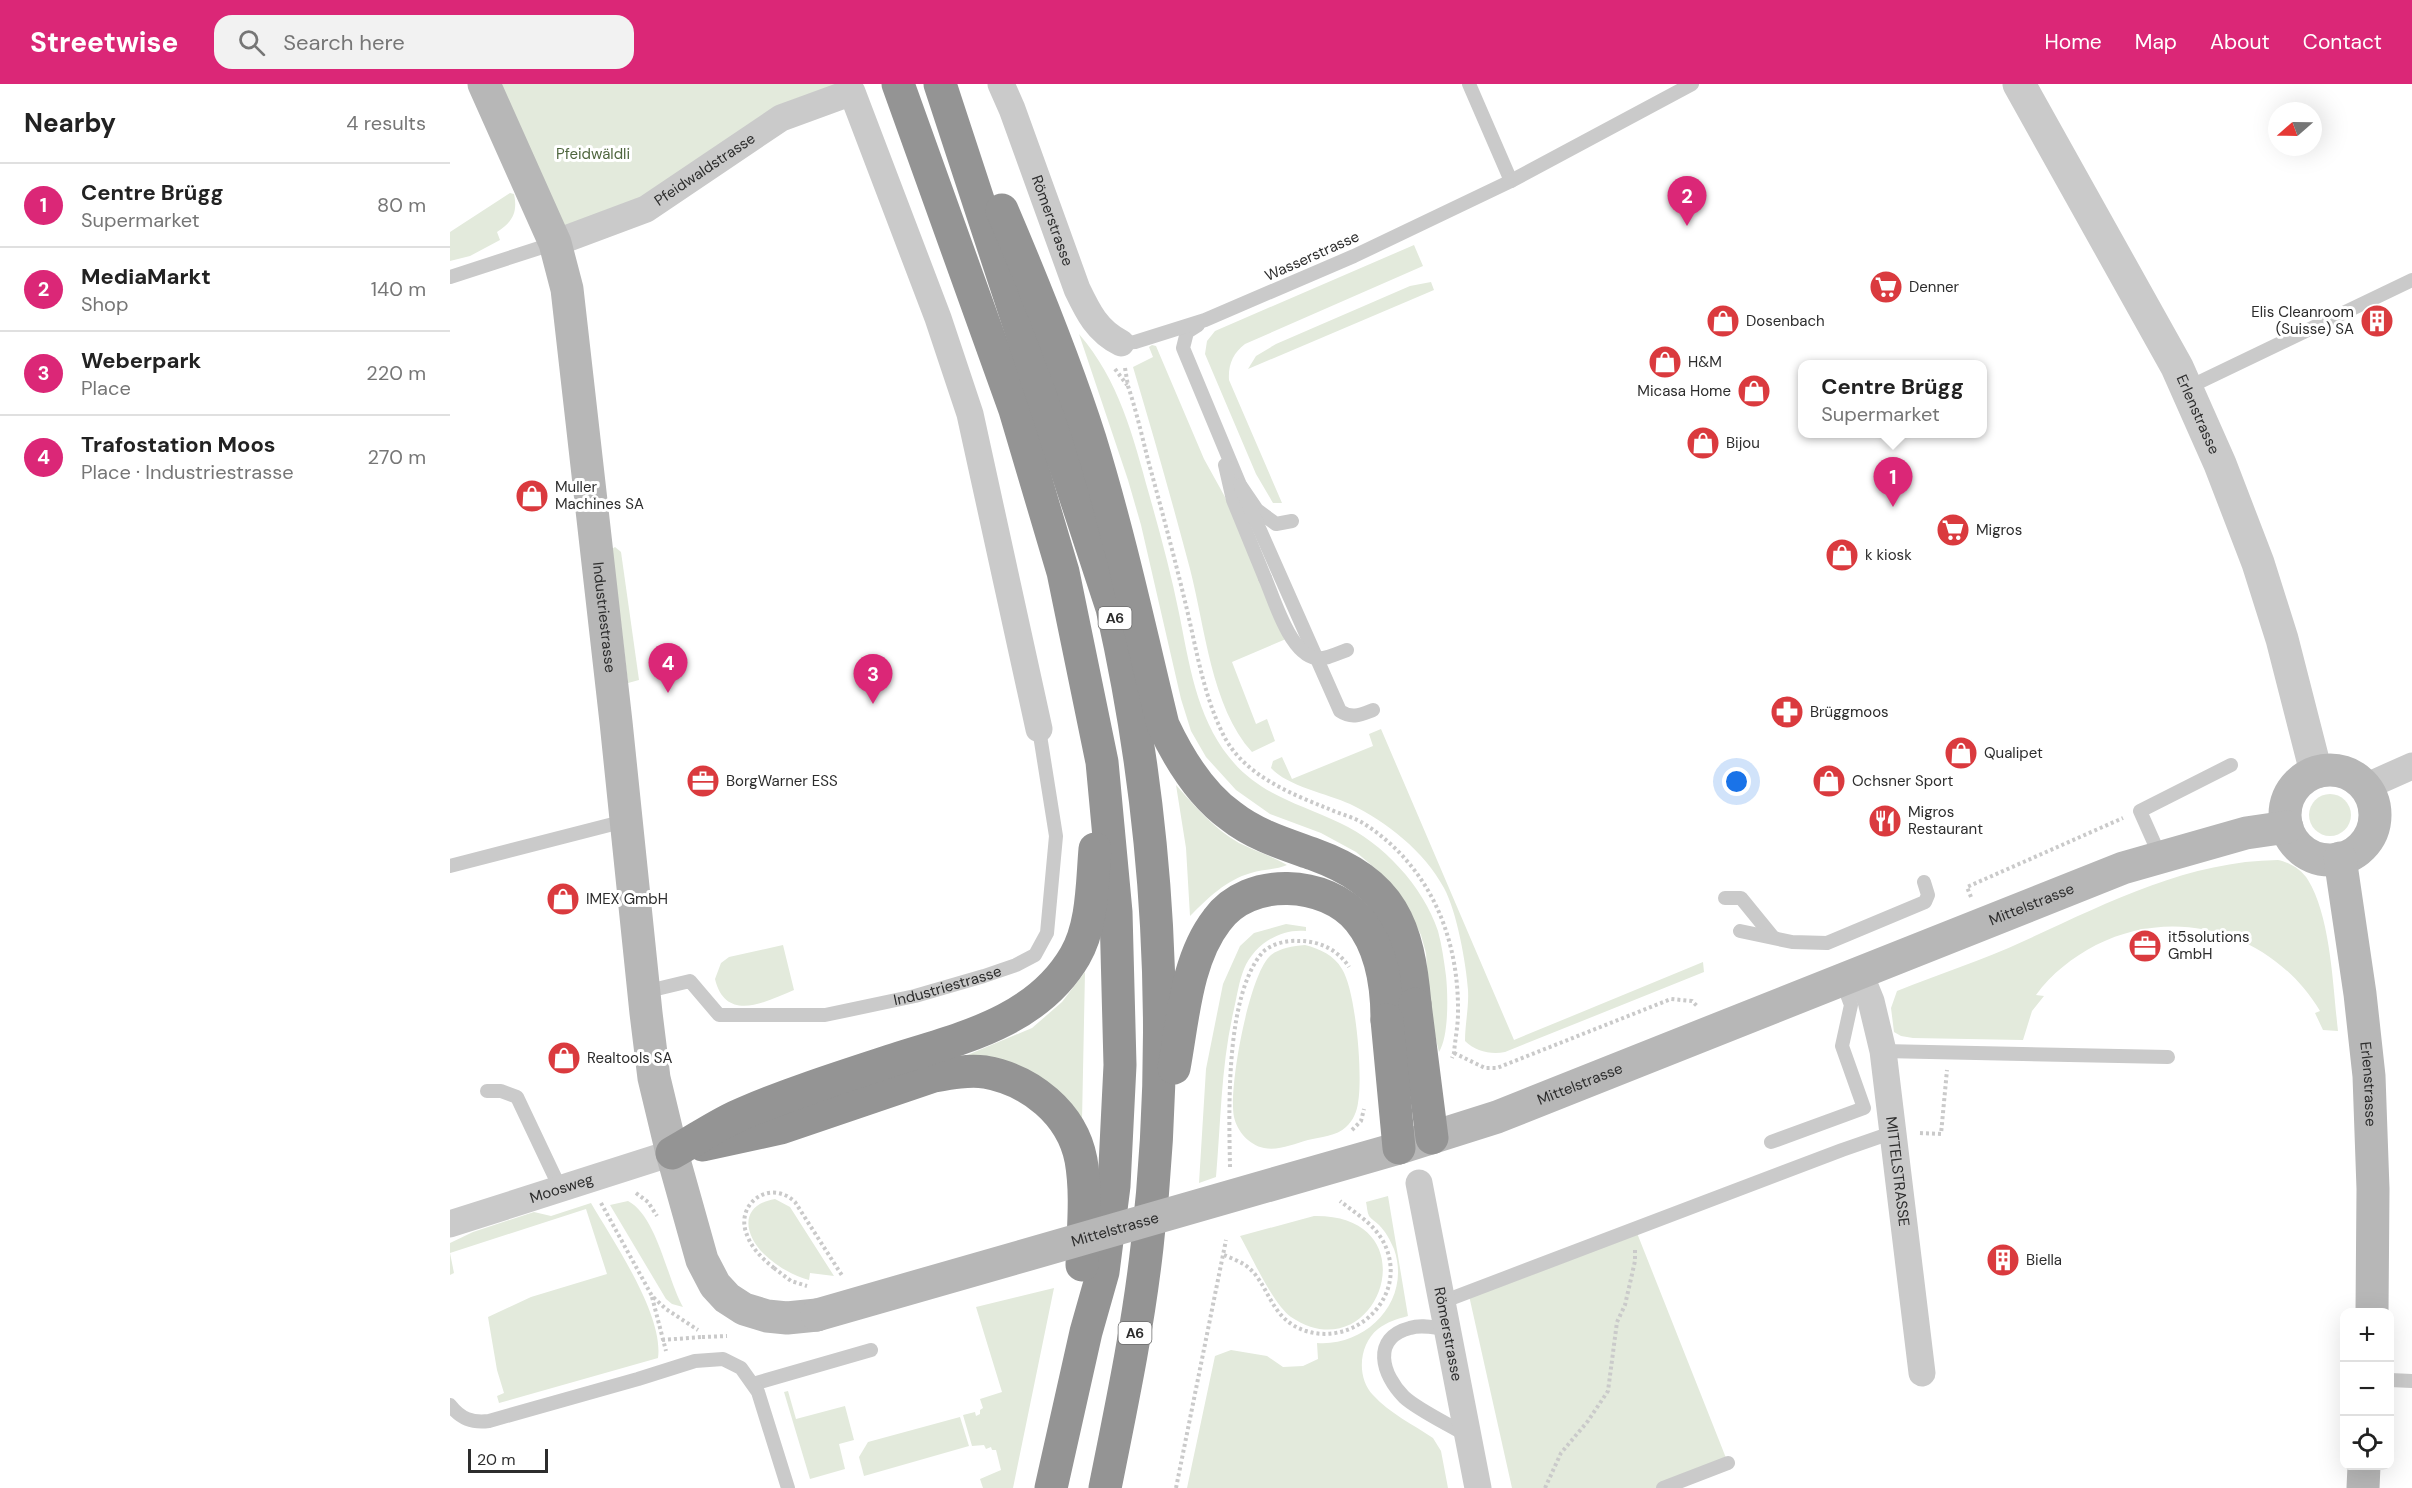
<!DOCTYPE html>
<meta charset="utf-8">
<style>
body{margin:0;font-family:"DM Sans",sans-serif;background:#f2f2f2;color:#222}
.controls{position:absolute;right:18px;bottom:18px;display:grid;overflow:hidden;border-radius:12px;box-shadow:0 6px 24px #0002}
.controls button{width:54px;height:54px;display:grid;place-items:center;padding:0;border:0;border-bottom:2px solid #e0e0e0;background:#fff;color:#222;font:30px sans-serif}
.compass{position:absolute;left:1818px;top:18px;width:54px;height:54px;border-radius:50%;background:#fff;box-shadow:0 6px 24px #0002;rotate:250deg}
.scale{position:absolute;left:18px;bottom:15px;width:80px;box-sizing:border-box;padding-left:6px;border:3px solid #2d2d2d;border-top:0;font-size:16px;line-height:21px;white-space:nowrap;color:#2d2d2d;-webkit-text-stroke:4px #fff;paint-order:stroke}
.you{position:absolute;left:1287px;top:698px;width:21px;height:21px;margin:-15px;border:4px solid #fff;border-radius:50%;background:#1a73e8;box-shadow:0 0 0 9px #1a73e833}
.badge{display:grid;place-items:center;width:39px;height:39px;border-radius:50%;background:#db2777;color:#fff;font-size:20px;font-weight:700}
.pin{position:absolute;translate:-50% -50px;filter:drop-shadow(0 2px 3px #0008)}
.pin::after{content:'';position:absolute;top:32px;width:21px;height:18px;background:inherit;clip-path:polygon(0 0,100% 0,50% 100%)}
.popup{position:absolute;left:1348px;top:276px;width:189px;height:78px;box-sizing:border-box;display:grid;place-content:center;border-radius:12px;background:#fff;filter:drop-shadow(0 2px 4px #0005);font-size:20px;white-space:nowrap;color:#767676}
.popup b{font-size:22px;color:#222}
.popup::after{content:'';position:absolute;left:50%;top:100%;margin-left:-12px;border:12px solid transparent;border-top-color:#fff}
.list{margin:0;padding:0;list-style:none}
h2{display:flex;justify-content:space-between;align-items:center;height:78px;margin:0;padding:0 24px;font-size:26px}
h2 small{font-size:20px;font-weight:400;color:#767676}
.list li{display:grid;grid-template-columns:39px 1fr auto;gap:18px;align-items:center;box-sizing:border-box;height:84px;padding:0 24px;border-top:2px solid #e0e0e0}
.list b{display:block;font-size:22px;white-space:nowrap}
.list p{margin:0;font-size:20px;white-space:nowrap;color:#767676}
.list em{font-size:20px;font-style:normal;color:#767676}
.icon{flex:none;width:33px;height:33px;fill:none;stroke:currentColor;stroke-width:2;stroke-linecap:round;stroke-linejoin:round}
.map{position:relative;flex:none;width:1962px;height:1404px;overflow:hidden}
header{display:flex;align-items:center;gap:36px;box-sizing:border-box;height:84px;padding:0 30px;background:#db2777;color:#fff}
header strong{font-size:28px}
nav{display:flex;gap:33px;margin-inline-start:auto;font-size:21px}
.search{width:420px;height:54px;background:#f2f2f2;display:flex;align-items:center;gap:15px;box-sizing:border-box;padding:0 21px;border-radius:18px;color:#767676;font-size:22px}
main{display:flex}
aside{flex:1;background:#fff}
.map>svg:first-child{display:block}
</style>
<header>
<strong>Streetwise</strong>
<div class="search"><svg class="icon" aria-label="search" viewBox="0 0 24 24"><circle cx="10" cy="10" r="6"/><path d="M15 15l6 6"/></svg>Search here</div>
<nav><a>Home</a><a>Map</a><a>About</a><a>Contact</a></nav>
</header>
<main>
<aside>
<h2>Nearby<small>4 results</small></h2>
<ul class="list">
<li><span class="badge">1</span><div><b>Centre Brügg</b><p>Supermarket</p></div><em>80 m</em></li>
<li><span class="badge">2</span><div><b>MediaMarkt</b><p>Shop</p></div><em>140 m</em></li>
<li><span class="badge">3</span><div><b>Weberpark</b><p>Place</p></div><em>220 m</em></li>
<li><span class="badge">4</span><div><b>Trafostation Moos</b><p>Place · Industriestrasse</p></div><em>270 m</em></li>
</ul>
</aside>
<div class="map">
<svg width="1962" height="1404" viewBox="0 0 1962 1404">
<rect width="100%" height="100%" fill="#fff"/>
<g fill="#e3eadc">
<path d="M34 0H401L196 125 105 159Z"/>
<path d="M60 109 64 110C68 129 62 138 47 148L50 156 20 172 0 177V148Z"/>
<path d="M964 161 973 182 795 260C783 269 778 281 779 296L832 419H823L806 390 755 270 757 257 765 247Z"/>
<path d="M981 198 984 206 798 285 806 272 826 260 960 202Z"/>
<path d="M629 250C669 296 683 352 699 410 710 449 721 489 729 529 739 578 746 632 779 673 809 711 848 719 890 739 933 759 973 802 988 847 992 862 994 877 996 892 998 910 999 952 989 968L980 930 976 869 971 851 952 814 926 785 906 768 871 749 820 730 786 706 756 673 741 647 731 615 691 441 678 396Z"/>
<path d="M702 261 706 262 754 375 775 413 836 555 782 578 806 640 817 635 825 657 802 668C761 623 755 542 740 485 722 417 703 350 683 283L703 273 699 263Z"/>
<path d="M165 463 171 468 189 596 178 599 162 465Z"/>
<path d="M931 645 1064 956 1253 878 1254 888 1055 968C1041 971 1025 967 1015 957 1015 940 1019 923 1018 906 1016 879 1007 828 994 804 974 767 937 738 900 720 878 710 837 702 821 684L823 677 832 673 842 695 923 662 919 650Z"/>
<path d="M726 701C745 722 764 745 789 759 805 767 822 772 837 781 826 786 813 785 801 789 776 796 758 814 740 832L736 764Z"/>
<circle cx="1880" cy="731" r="21"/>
<path d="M1828 776C1839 778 1852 786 1858 796 1881 833 1883 905 1888 947L1873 946 1865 929 1870 927C1823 849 1727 820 1646 861 1623 873 1601 890 1586 911L1594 912 1582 927 1573 956 1463 954 1451 952 1444 948 1441 924 1447 907C1489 890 1533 876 1574 857 1655 820 1737 777 1828 776Z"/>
<path d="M836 840 856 843V847C830 844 804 861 794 885 789 897 787 912 784 925 771 981 771 1036 766 1093L749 1099 756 985 773 900 790 862 804 849Z"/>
<path d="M333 861 344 906C317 917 276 940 265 895L271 879 279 873Z"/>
<path d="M855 861C870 865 884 871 892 885 906 907 913 992 908 1019 907 1027 903 1037 896 1043 887 1052 870 1053 858 1056 844 1060 828 1067 814 1064 799 1061 787 1047 784 1033 778 1006 799 889 821 871 830 864 843 862 855 861Z"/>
<path d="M635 888 632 1037 508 975 582 944 612 918Z"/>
<path d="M938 1112 958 1232C947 1235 937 1238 928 1245 909 1260 906 1293 923 1311 939 1329 964 1341 983 1354L991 1367 998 1404H737L765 1272 781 1266 817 1272 833 1283 853 1282 868 1275 867 1259C917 1263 962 1216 944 1165 940 1156 936 1148 929 1141 926 1138 921 1135 919 1132 917 1128 917 1122 916 1118Z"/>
<path d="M325 1115 340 1123 384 1192 360 1189 359 1196C344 1192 326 1182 314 1170 293 1149 290 1121 325 1115Z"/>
<path d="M178 1117C207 1132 217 1195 233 1223L222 1220 216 1215 160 1121Z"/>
<path d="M141 1119C163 1157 214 1231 208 1274L49 1319 47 1312 54 1309 47 1286 38 1233 81 1213 157 1190 136 1125 0 1169 4 1189 0 1191V1159L23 1148 84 1128 101 1132Z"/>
<path d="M864 1132C984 1130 928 1291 841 1233 823 1220 802 1173 790 1152Z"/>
<path d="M1185 1144 1278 1379 1213 1404H1062L1018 1207Z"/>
<path d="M604 1204 563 1404H533L530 1395 551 1386 546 1366H542L541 1363 536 1365 534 1361 522 1362 513 1331 525 1328 526 1332 530 1330V1326L533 1324 530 1315 552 1308 526 1223Z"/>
<path d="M338 1307 346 1335 395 1322 404 1356 389 1360 395 1385 360 1395 334 1308Z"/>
<path d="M510 1333 519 1362 414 1392 409 1373 418 1358Z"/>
</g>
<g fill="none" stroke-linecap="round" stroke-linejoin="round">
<g stroke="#cacaca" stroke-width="4" stroke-dasharray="3 3" stroke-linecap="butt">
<path d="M675 284 678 302C686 326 692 352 698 376 712 427 726 479 738 530 747 569 754 611 772 648 791 690 839 709 879 725 890 730 903 733 913 739 979 781 1009 852 1008 929 1008 942 1005 956 1004 969L1002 974"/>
<path d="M665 285 677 301"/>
<path d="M1521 813 1517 803 1673 734"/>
<path d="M1004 969 1035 984H1047L1221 915 1242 917 1248 923"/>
<path d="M1470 1049 1491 1050 1497 986"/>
<path d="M780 1083C779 1027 775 913 812 869 820 860 837 856 849 857 870 857 888 866 899 883"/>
<path d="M186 1109 198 1118 207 1132"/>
<path d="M151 1119 202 1212 216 1225 248 1246"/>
<path d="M774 1171C781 1174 789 1177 795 1181 820 1198 818 1235 856 1247 904 1262 955 1216 937 1166 929 1143 908 1131 890 1117"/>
<path d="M324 1184C313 1175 302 1165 297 1151 284 1120 320 1094 345 1118L393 1193"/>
<path d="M202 1213 216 1267"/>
<path d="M212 1256 252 1253"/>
<path d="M726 1404 776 1156"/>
<path d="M1095 1404 1111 1369 1138 1337 1158 1307 1167 1238 1175 1221 1185 1177V1164"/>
</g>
<g stroke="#cacaca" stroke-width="14">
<path d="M1019 0 1061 97"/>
<path d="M0 193 105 159"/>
<path d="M748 241 737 248 733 264 790 401 807 426 826 440 842 437"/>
<path d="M671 259 685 258 755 236 904 172 1061 97 1242 0"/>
<path d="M1737 304 1962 196"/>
<path d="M775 381 783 416 815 494"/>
<path d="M790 401 890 627C902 635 910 631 923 626"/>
<path d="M1710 772 1690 727 1781 681"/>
<path d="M0 782 175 737"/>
<path d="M1275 814H1291L1322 852"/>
<path d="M1290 847 1342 858 1377 859 1475 818 1478 811 1474 798"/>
<path id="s1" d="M194 908 240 897 269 931H375L465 912 534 892 566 881 585 871 597 849 606 752 589 645"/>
<path d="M1433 967 1718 973"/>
<path d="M37 1007H51L67 1013 111 1106"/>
<path d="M1321 1058 1414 1024 1392 962 1401 921 1392 897"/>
<path d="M992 1218 1392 1066 1441 1049"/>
<path d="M997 1245C985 1244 972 1240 960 1244 921 1254 932 1291 954 1313 968 1326 1000 1341 1018 1352"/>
<path d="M1940 1296 1962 1297"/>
<path d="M303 1300 421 1266"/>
<path d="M0 1321C11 1335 22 1339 39 1337L188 1295 245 1277 273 1275 291 1284 308 1308 338 1404"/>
<path d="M1213 1404 1278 1379"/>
</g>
<g stroke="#cacaca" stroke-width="27">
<path id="s2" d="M551 0 562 25 627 205C638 228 647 247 671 259"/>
<path id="s3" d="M105 159 196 125 331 34 402 8 488 234 520 330 589 645"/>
<path d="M1915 703 1962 682"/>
<path id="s4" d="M1410 890 1421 917 1433 967 1472 1289"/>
<path id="s5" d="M969 1099 1028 1404"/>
<path id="s6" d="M0 1140 222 1069"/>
</g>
<path stroke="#cacaca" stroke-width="33" id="s7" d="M1569 0 1727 283 1770 380 1808 479 1832 555 1866 688"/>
<g stroke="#b7b7b7" stroke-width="33">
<path id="s8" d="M34 0 105 159 117 205 166 638 196 929 204 994 222 1069 252 1176 265 1201 277 1214 294 1225 317 1232 337 1234 367 1231"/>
<circle cx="1880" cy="731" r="45"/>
<path id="s9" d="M1890 774 1910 910 1919 992 1923 1105 1922 1228"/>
<path id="s10" d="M949 1064 1047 1033 1673 784 1796 749 1837 743"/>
<path d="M1913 1404 1914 1382"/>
</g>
<g stroke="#949494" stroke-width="33">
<path d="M448 0 565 326 613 488 652 678 666 828 670 981 664 1102 653 1188 636 1248 601 1404"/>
<path d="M490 0 662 524C709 732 722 950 697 1163 688 1244 671 1324 655 1404"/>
<path d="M552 126C584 201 615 277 640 355 669 449 690 546 713 641 729 675 750 710 781 732 805 751 835 760 863 770 943 799 958 841 965 920"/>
<path d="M724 984C733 936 736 876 767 836 799 792 876 796 909 836 932 864 937 901 937 936"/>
<path d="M253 1061 331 1044 484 992C501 989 518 986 535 988 580 996 622 1029 631 1076 637 1110 633 1146 632 1181"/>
<path d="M222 1069C246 1056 269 1039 294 1029 341 1009 391 993 440 977 508 955 586 939 625 872 643 841 642 799 645 765"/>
</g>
<g stroke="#cacaca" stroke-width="4" stroke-dasharray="3 3" stroke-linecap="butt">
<path d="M902 1046 911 1037 914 1025"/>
<path d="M324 1184 341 1197 357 1202"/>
<path d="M252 1253 277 1252"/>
</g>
<path stroke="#cacaca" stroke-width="14" d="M815 494C824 515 840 570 866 574 876 576 888 569 897 566"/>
<path stroke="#b7b7b7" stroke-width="33" id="s11" d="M367 1231 949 1064"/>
<g stroke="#949494" stroke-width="33">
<path d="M965 920 982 1054"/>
<path d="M937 936 949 1064"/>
</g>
</g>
<defs>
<g id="supermarket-disc" transform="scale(1.725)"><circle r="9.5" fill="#da3a3e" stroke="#fff"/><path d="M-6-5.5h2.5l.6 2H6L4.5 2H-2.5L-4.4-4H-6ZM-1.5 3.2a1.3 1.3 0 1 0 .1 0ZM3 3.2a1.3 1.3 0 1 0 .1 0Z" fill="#fff"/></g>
<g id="shop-disc" transform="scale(1.725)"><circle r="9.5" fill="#da3a3e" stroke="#fff"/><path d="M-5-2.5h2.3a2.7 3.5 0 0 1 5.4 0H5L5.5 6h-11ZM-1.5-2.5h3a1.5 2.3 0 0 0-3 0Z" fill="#fff"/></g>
<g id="building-disc" transform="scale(1.725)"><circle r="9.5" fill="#da3a3e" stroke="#fff"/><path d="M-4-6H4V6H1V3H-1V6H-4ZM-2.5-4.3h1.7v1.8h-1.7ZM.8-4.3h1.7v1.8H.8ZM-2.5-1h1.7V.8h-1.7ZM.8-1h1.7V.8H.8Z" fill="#fff"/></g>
<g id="pharmacy-disc" transform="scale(1.725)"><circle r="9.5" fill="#da3a3e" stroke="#fff"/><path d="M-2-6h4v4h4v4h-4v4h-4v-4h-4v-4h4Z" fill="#fff"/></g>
<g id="office-disc" transform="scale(1.725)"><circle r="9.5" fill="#da3a3e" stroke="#fff"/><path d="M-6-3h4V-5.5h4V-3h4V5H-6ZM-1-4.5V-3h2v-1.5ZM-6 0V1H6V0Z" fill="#fff"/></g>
<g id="restaurant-disc" transform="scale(1.725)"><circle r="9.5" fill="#da3a3e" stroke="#fff"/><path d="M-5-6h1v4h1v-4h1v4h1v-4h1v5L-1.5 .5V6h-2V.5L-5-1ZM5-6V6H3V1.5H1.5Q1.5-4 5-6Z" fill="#fff"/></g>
</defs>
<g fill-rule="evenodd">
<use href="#supermarket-disc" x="1436" y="203"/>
<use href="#shop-disc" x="1273" y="237"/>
<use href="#building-disc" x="1927" y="237"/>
<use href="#shop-disc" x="1215" y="278"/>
<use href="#shop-disc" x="1304" y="307"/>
<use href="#shop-disc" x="1253" y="359"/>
<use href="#shop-disc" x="82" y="412"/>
<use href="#supermarket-disc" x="1503" y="446"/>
<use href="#shop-disc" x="1392" y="471"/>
<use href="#pharmacy-disc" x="1337" y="628"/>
<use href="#shop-disc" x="1511" y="669"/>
<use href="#office-disc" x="253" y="697"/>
<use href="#shop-disc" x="1379" y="697"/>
<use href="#restaurant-disc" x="1435" y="737"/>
<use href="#shop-disc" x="113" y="815"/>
<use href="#office-disc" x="1695" y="862"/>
<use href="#shop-disc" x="114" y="974"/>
<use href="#building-disc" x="1553" y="1176"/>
</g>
<g text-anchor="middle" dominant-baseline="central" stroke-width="6" stroke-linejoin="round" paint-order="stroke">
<g fill="#fff" stroke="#6c6c6c" stroke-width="1.5">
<rect x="648.5" y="523" width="33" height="22" rx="4.5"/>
<rect x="668.5" y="1238" width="33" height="22" rx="4.5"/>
</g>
<g font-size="14" font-weight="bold" fill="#2d2d2d">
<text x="665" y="534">A6</text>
<text x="685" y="1249">A6</text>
</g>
<g font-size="15" fill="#4f663e" stroke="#fff">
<text x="143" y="70">Pfeidwäldli</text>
</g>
<g font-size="15" fill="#2d2d2d" stroke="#fff">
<text stroke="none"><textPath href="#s3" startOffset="168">Pfeidwaldstrasse</textPath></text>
<text stroke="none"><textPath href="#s2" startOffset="146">Römerstrasse</textPath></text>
<text transform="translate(862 172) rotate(-24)">Wasserstrasse</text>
<text stroke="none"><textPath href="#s7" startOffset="376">Erlenstrasse</textPath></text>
<text stroke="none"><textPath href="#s8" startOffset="552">Industriestrasse</textPath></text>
<text stroke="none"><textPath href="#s10" startOffset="678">Mittelstrasse</textPath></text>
<text stroke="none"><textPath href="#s1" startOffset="324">Industriestrasse</textPath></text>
<text stroke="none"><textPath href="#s10" startOffset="192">Mittelstrasse</textPath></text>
<text stroke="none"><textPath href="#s9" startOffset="228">Erlenstrasse</textPath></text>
<text stroke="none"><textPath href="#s4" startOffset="202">MITTELSTRASSE</textPath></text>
<text stroke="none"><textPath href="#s6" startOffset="117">Moosweg</textPath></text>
<text stroke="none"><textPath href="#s11" startOffset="310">Mittelstrasse</textPath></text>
<text stroke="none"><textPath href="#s5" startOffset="154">Römerstrasse</textPath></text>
</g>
<g font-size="15" fill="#2d2d2d" stroke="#fff" text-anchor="start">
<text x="1459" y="203">Denner</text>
<text x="1904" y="228" text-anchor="end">Elis Cleanroom<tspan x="1904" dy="17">(Suisse) SA</tspan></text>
<text x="1296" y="237">Dosenbach</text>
<text x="1238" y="278">H&amp;M</text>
<text x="1281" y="307" text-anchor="end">Micasa Home</text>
<text x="1276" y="359">Bijou</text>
<text x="105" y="403">Muller<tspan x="105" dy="17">Machines SA</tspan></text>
<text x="1526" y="446">Migros</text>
<text x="1415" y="471">k kiosk</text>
<text x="1360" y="628">Brüggmoos</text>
<text x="1534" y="669">Qualipet</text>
<text x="276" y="697">BorgWarner ESS</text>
<text x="1402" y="697">Ochsner Sport</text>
<text x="1458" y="728">Migros<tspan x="1458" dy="17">Restaurant</tspan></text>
<text x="136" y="815">IMEX GmbH</text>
<text x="1718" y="853">it5solutions<tspan x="1718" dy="17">GmbH</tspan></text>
<text x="137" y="974">Realtools SA</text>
<text x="1576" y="1176">Biella</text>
</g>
</g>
</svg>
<div class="controls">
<button>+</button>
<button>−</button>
<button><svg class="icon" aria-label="locate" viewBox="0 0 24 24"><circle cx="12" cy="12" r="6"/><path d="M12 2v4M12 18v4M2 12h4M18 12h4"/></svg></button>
</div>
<svg class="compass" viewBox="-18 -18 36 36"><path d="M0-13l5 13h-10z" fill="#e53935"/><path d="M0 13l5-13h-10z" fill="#767676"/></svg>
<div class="scale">20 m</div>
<div class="you"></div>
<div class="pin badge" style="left:1443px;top:423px">1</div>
<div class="popup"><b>Centre Brügg</b>Supermarket</div>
<div class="pin badge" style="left:1237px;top:142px">2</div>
<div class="pin badge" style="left:423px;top:620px">3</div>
<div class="pin badge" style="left:218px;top:609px">4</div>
</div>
</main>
